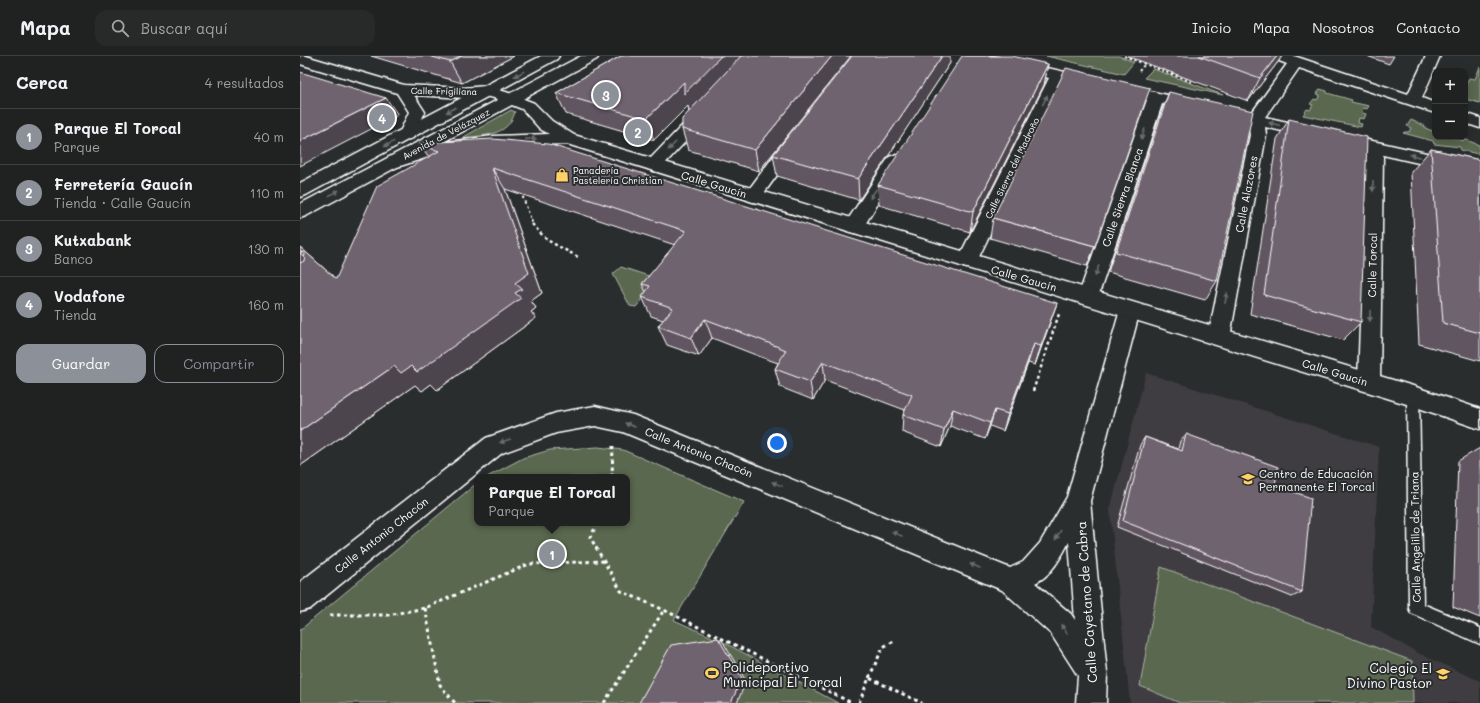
<!DOCTYPE html>
<html lang="es">
<meta charset="utf-8">
<style>
body{margin:0;font-family:Mali,sans-serif;background:#282a2a;color:#f1f3f6}
.controls{position:absolute;right:12px;top:12px;display:grid;overflow:hidden;border-radius:8px;box-shadow:0 2px 10px #0003}
.controls button{width:36px;height:36px;display:grid;place-items:center;padding:0;border:0;border-bottom:1px solid #3d3f40;background:#202222;color:#f1f3f6;font:20px sans-serif}
.you{position:absolute;left:477px;top:387px;width:14px;height:14px;margin:-10px;border:3px solid #fff;border-radius:50%;background:#1a73e8;box-shadow:0 0 0 6px #1a73e833}
.badge{display:grid;place-items:center;width:26px;height:26px;border-radius:50%;background:#8c9099;color:#fff;font-size:13px;font-weight:700}
.pin{position:absolute;translate:-50% -50%;border:2px solid #fff;box-shadow:0 1px 4px #0006}
.popup{position:absolute;left:174px;top:418px;width:156px;height:52px;box-sizing:border-box;display:grid;place-content:center;border-radius:8px;background:#202222;filter:drop-shadow(0 1px 3px #0005);font-size:13px;white-space:nowrap;color:#a2a4a5}
.popup b{font-size:15px;color:#f1f3f6}
.popup::after{content:'';position:absolute;left:50%;top:100%;margin-left:-8px;border:8px solid transparent;border-top-color:#202222}
.list{margin:0;padding:0;list-style:none}
h2{display:flex;justify-content:space-between;align-items:center;height:52px;margin:0;padding:0 16px;font-size:17px}
h2 small{font-size:13px;font-weight:400;color:#a2a4a5}
.list li{display:grid;grid-template-columns:26px 1fr auto;gap:12px;align-items:center;box-sizing:border-box;height:56px;padding:0 16px;border-top:1px solid #3d3f40}
.list b{display:block;font-size:15px;white-space:nowrap}
.list p{margin:0;font-size:13px;white-space:nowrap;color:#a2a4a5}
.list em{font-size:13px;font-style:normal;color:#a2a4a5}
.actions{display:flex;gap:8px;padding:12px 16px}
.actions a{flex:1;padding:9px 0;border:1px solid #8c9099;border-radius:12px;text-align:center;font-size:14px;color:#8c9099}
.actions .main{background:#8c9099;color:#fff}
.icon{flex:none;width:22px;height:22px;fill:none;stroke:currentColor;stroke-width:2;stroke-linecap:round;stroke-linejoin:round}
.map{position:relative;flex:none;width:1180px;height:647px;overflow:hidden}
header{display:flex;align-items:center;gap:24px;box-sizing:border-box;height:56px;padding:0 20px;background:#202222;border-bottom:1px solid #3d3f40}
header strong{font-size:19px}
nav{display:flex;gap:22px;margin-inline-start:auto;font-size:14px}
.search{width:280px;height:36px;background:#282a2a;display:flex;align-items:center;gap:10px;box-sizing:border-box;padding:0 14px;border-radius:12px;color:#a2a4a5;font-size:15px}
main{display:flex}
aside{flex:1;background:#202222}
.map>svg:first-child{display:block}
</style>
<header>
<strong>Mapa</strong>
<div class="search"><svg class="icon" aria-label="search" viewBox="0 0 24 24"><circle cx="10" cy="10" r="6"/><path d="M15 15l6 6"/></svg>Buscar aquí</div>
<nav><a>Inicio</a><a>Mapa</a><a>Nosotros</a><a>Contacto</a></nav>
</header>
<main>
<aside>
<h2>Cerca<small>4 resultados</small></h2>
<ul class="list">
<li><span class="badge">1</span><div><b>Parque El Torcal</b><p>Parque</p></div><em>40 m</em></li>
<li><span class="badge">2</span><div><b>Ferretería Gaucín</b><p>Tienda · Calle Gaucín</p></div><em>110 m</em></li>
<li><span class="badge">3</span><div><b>Kutxabank</b><p>Banco</p></div><em>130 m</em></li>
<li><span class="badge">4</span><div><b>Vodafone</b><p>Tienda</p></div><em>160 m</em></li>
</ul>
<div class="actions"><a class="main">Guardar</a><a>Compartir</a></div>
</aside>
<div class="map">
<svg width="1180" height="647" viewBox="0 0 1180 647">
<rect width="100%" height="100%" fill="#2a2d2e"/>
<filter id="ink" filterUnits="userSpaceOnUse"><feTurbulence type="fractalNoise" baseFrequency=".025" numOctaves="2"/><feDisplacementMap in="SourceGraphic" scale="8" xChannelSelector="R" yChannelSelector="G"/><feConvolveMatrix kernelMatrix="1 2 1 2 8 2 1 2 1" color-interpolation-filters="sRGB"/></filter>
<g filter="url(#ink)">
<path fill="#3f3d42" d="M846 317 1079 391 1071 571 1120 598 1180 625V647H830L810 454Z"/>
<g fill="#5a6850" stroke="#acb4a8">
<path d="M746 0H819L834 6 824 18Z"/>
<path d="M1180 11V47L1165 43V31L1169 22 1175 23Z"/>
<path d="M853 13 923 39 844 22Z"/>
<path d="M1020 33 1027 35V37L1052 44 1051 46 1069 50 1067 53 1063 52 1062 57 1066 58 1064 63 1059 62 1058 67 1062 68 1061 71 1003 59 1007 53 1010 54 1013 49 1010 48 1014 43 1017 44 1020 39 1017 38Z"/>
<path d="M211 54 215 56C208 81 183 79 162 82Z"/>
<path d="M1111 64 1125 70V72L1135 76V81H1151L1163 85 1164 83 1179 89 1180 96 1178 95V98L1161 94 1160 91 1134 88 1133 85 1103 77 1105 76H1109L1111 72 1107 70Z"/>
<path d="M321 211 358 223 336 251 330 250 313 218Z"/>
<path d="M298 391 323 394 444 446 374 564 423 586 538 647H0V574L177 427V467H327V421H187L223 402 250 394Z"/>
<path d="M861 511 1112 605 1113 647H880L840 630Z"/>
</g>
<g fill="none" stroke-linecap="round" stroke-linejoin="round">
<g stroke="#fff" stroke-width="3">
<path id="lane" d="M1113 335 1117 336 1119 340 1123 548 1180 572V588L1111 557 1109 552 1107 340 1109 336Z"/>
</g>
<g stroke="#fff" stroke-width="3">
<g id="street">
<path d="M667 0H694L951 58 987 8 974 3 972 0H994L1108 38 1126 0H1140L1122 42 1135 47V57L999 12 965 61 1180 109V121L1083 99 1080 326 1077 333 1069 335 1061 333 1058 326 1066 95 965 71 966 79 930 281 926 287 919 289 912 287 908 281 950 79 948 67 862 48 798 241 795 246 788 249 781 246 778 241 847 44 763 25 677 205 674 210 667 212 660 210 657 205 749 22 669 3Z"/>
<path d="M404 51 410 53 412 56 410 59 360 113 354 115 348 113 345 109 348 105 398 53Z"/>
<path d="M1165 57 1180 62V72L1165 67Z"/>
<path d="M493 81 499 82 501 86 459 144 453 146 447 144 444 140 447 136 487 82Z"/>
<path d="M595 99 601 101 604 105 561 175 554 177 547 175 545 170 547 165 589 101Z"/>
<path d="M830 246 837 248 840 254 790 445 807 617 806 647H776L778 620 751 578 702 534 323 376 295 370 256 377 202 397 10 553 0 556V526L186 382 256 357 295 350 333 359 710 512 723 506 740 487 767 441 820 254 823 248ZM769 486 775 564 771 558 735 527C751 520 761 501 769 486Z"/>
</g>
</g>
<g stroke="#fff" stroke-width="3">
<path id="secondary" d="M0 0H6L104 29 164 32 185 30 206 36 234 47 252 65 274 79 1113 330 1180 353V373L1113 350 267 88 193 90 141 97 94 112 88 110 85 106 88 102 139 87 193 80 249 78 240 73 222 53 194 42 185 40 164 42 114 39 125 56 113 82 107 83 101 82 99 78 109 56 97 37 0 8Z"/>
</g>
<g stroke="#fff" stroke-width="3">
<g id="primary">
<path d="M241 0H259L257 3 6 139 0 141V127Z"/>
<path d="M281 0H299L297 3 6 160 0 162V148Z"/>
</g>
</g>
<g stroke="#fff" stroke-width="2" stroke-dasharray="2.5 2.5" stroke-linecap="butt">
<path d="M824 0 892 26"/>
<path d="M839 15 845 8"/>
<path d="M221 136 233 169"/>
</g>
<g stroke="#fff" stroke-width="2.5" stroke-dasharray="3 3" stroke-linecap="butt">
<path d="M232 168 247 184 280 202"/>
<path d="M733 335 759 258"/>
</g>
<g stroke="#fff" stroke-width="3" stroke-dasharray="3.5 3.5" stroke-linecap="butt">
<path d="M312 421 313 390"/>
<path d="M298 467 290 481 321 535 364 554 552 647"/>
<path d="M125 552 140 629 155 647"/>
<path d="M30 559H88L125 552 229 508 304 505"/>
<path d="M569 622 583 591 596 584"/>
<path d="M304 647 364 554"/>
<path d="M559 647 569 622 622 647"/>
</g>
<use href="#lane" fill="#2a2d2e" fill-rule="evenodd"/>
<use href="#street" fill="#2a2d2e" fill-rule="evenodd"/>
<use href="#secondary" fill="#2a2d2e" fill-rule="evenodd"/>
<use href="#primary" fill="#2a2d2e" fill-rule="evenodd"/>
</g>
<g fill="#605560" stroke="#fff">
<path d="M71 0H214L162 27Z"/>
<path d="M321 0H551L459 115 388 94 382 73 389 55 388 50 354 84 266 58 256 37Z"/>
<path d="M827 0H982L978 6 948 45Z"/>
<path d="M1067 0H1094L1089 8Z"/>
<path d="M650 7 559 144 477 120 473 99Z"/>
<path d="M748 8 744 29 670 176 579 149 578 129Z"/>
<path d="M869 36 917 225 905 244 808 216 861 56Z"/>
<path d="M989 63 1061 266 1043 284 950 258 977 83Z"/>
<path d="M120 89 750 267 735 309 728 307 703 375 690 370 685 383 650 370 641 391 602 376 603 359 605 354 525 324 513 344 480 331 475 313 478 307 461 301 412 282 399 300 367 289 358 270 363 264 351 260 342 241 346 236 342 228 375 189 205 133 242 237 231 245 236 252 231 256 236 262 137 334 131 328 122 335 115 329 0 410V191L36 223 129 101Z"/>
<path d="M1131 93 1180 104V305L1119 288 1111 116Z"/>
<path d="M693 162 795 190 787 210 690 182Z"/>
<path d="M886 378 975 429 1002 536 992 541 817 471 840 389 845 381 878 393 880 385Z"/>
<path d="M1180 392V562L1153 551 1158 405Z"/>
</g>
<g fill="#4e454e" stroke="#fff">
<path d="M162 0H214L162 27 150 6Z"/>
<path d="M421 0H446L390 59 388 50 354 84 346 63 384 26Z"/>
<path d="M532 0H551L459 115 455 94Z"/>
<path d="M642 0H650V7L559 144 558 123Z"/>
<path d="M977 0H982L978 6 948 45 960 22Z"/>
<path d="M748 8 744 29 670 176 673 156Z"/>
<path d="M86 42 98 59 0 110V85Z"/>
<path d="M192 112 205 133 242 237 231 245 236 252 231 256 236 262 137 334 131 328 122 335 115 329 0 410V375L94 310 215 237V227Z"/>
<path d="M0 197 20 216 0 227Z"/>
<path d="M757 247 750 267 735 309 741 290Z"/>
<path d="M405 263 412 282 399 300 391 282Z"/>
<path d="M734 288 728 307 703 375 708 358Z"/>
<path d="M523 306 525 324 513 344 510 326Z"/>
<path d="M653 353 650 370 641 391 644 374Z"/>
<path d="M695 354 690 370 685 383 690 367Z"/>
<path d="M418 582 423 586 446 625 437 647H431Z"/>
</g>
<g fill="#706370" stroke="#fff">
<path d="M129 0H162L150 6Z"/>
<path d="M321 0H421L384 38V26L346 63 256 37Z"/>
<path d="M441 0H532L455 94 382 73V63Z"/>
<path d="M552 0H642L558 123 473 99Z"/>
<path d="M662 0H712L748 8 673 156 578 129Z"/>
<path d="M899 0H977L960 22Z"/>
<path d="M766 12 850 32 795 190 693 162Z"/>
<path d="M0 16 86 42 0 85Z"/>
<path d="M869 36 953 55 917 225 816 196Z"/>
<path d="M989 63 1067 81 1061 266 964 239Z"/>
<path d="M193 83 248 88 757 247 741 290 734 288 708 358 695 354 690 367 653 353 644 374 603 359 612 339 523 306 510 326 475 313 486 294 456 282 405 263 391 282 358 270 373 252 342 241 350 230 342 228 386 175 192 112 229 217 215 227 222 233 215 237 221 242 117 316 111 310 101 317 94 310 0 375V207L4 205 5 197 0 196V191L36 223 77 130 139 95 120 89V87Z"/>
<path d="M1131 93 1180 104V277L1143 267Z"/>
<path d="M886 378 978 411 975 429 1011 442 1002 536 823 465 845 381 882 395Z"/>
<path d="M418 582 442 622 431 647H339L371 589Z"/>
</g>
<defs><path id="oneway-solid" d="M-6-.8H1V-3.2L6.5 0L1 3.2V.8H-6Z"/></defs>
<g fill="#6a6c6d">
<use href="#oneway-solid" transform="translate(219 18) rotate(153)"/>
<use href="#oneway-solid" transform="translate(745 44) rotate(-64)"/>
<use href="#oneway-solid" transform="translate(151 54) rotate(151)"/>
<use href="#oneway-solid" transform="translate(974 68) rotate(-167)"/>
<use href="#oneway-solid" transform="translate(843 78) rotate(109)"/>
<use href="#oneway-solid" transform="translate(231 83) rotate(-1)"/>
<use href="#oneway-solid" transform="translate(89 88) rotate(151)"/>
<use href="#oneway-solid" transform="translate(372 90) rotate(134)"/>
<use href="#oneway-solid" transform="translate(1115 100) rotate(-167)"/>
<use href="#oneway-solid" transform="translate(1073 130) rotate(91)"/>
<use href="#oneway-solid" transform="translate(34 137) rotate(-29)"/>
<use href="#oneway-solid" transform="translate(573 138) rotate(123)"/>
<use href="#oneway-solid" transform="translate(797 215) rotate(108)"/>
<use href="#oneway-solid" transform="translate(926 242) rotate(-79)"/>
<use href="#oneway-solid" transform="translate(1070 260) rotate(91)"/>
<use href="#oneway-solid" transform="translate(330 369) rotate(-159)"/>
<use href="#oneway-solid" transform="translate(205 385) rotate(161)"/>
<use href="#oneway-solid" transform="translate(477 428) rotate(-158)"/>
<use href="#oneway-solid" transform="translate(597 478) rotate(-158)"/>
<use href="#oneway-solid" transform="translate(758 479) rotate(120)"/>
<use href="#oneway-solid" transform="translate(675 510) rotate(-157)"/>
<use href="#oneway-solid" transform="translate(764 573) rotate(-124)"/>
</g>
</g>
<defs>
<g id="shop-bare" transform="scale(1.08)"><path d="M-5-2.5h2.3a2.7 3.5 0 0 1 5.4 0H5L5.5 6h-11ZM-1.5-2.5h3a1.5 2.3 0 0 0-3 0Z" fill="#ffd166" stroke="#2a2d2e" stroke-width="2.5" paint-order="stroke"/></g>
<g id="university-bare" transform="scale(1.08)"><path d="M0-5L7-2L0 1L-7-2ZM-4 1L0 2.5L4 1V4Q0 6-4 4Z" fill="#ffd166" stroke="#2a2d2e" stroke-width="2.5" paint-order="stroke"/></g>
<g id="stadium-bare" transform="scale(1.08)"><path d="M0-5a6.5 5 0 1 0 0 10a6.5 5 0 1 0 0-10ZM-3.5-1.8h7v3.6h-7Z" fill="#ffd166" stroke="#2a2d2e" stroke-width="2.5" paint-order="stroke"/></g>
<g id="school-bare" transform="scale(1.08)"><path d="M0-5L7-2L0 1L-7-2ZM-4 1L0 2.5L4 1V4Q0 6-4 4Z" fill="#ffd166" stroke="#2a2d2e" stroke-width="2.5" paint-order="stroke"/></g>
</defs>
<g fill-rule="evenodd">
<use href="#shop-bare" x="262" y="119"/>
<use href="#university-bare" x="948" y="423"/>
<use href="#stadium-bare" x="412" y="617"/>
<use href="#school-bare" x="1143" y="618"/>
</g>
<g text-anchor="middle" dominant-baseline="central" stroke-width="4" stroke-linejoin="round" paint-order="stroke">
<g font-size="9" fill="#fff" stroke="#2a2d2e">
<text transform="translate(144 35) rotate(1)">Calle Frigiliana</text>
<text transform="translate(146 78) rotate(-28)">Avenida de Velázquez</text>
<text transform="translate(712 112) rotate(-64)">Calle Sierra del Madroño</text>
</g>
<g font-size="9" fill="#fff" stroke="#2a2d2e" text-anchor="start">
<text x="273" y="114">Panadería<tspan x="273" dy="10">Pastelería Christian</tspan></text>
</g>
<g font-size="11" fill="#fff" stroke="#2a2d2e">
<text transform="translate(414 128) rotate(17)">Calle Gaucín</text>
<text transform="translate(946 138) rotate(-79)">Calle Alazores</text>
<text transform="translate(822 141) rotate(-71)">Calle Sierra Blanca</text>
<text transform="translate(1072 209) rotate(-89)">Calle Torcal</text>
<text transform="translate(724 222) rotate(16)">Calle Gaucín</text>
<text transform="translate(1035 316) rotate(17)">Calle Gaucín</text>
<text transform="translate(399 396) rotate(22)">Calle Antonio Chacón</text>
<text transform="translate(81 479) rotate(-38)">Calle Antonio Chacón</text>
<text transform="translate(1115 481) rotate(-91)">Calle Angelillo de Triana</text>
</g>
<g font-size="11" fill="#fff" stroke="#2a2d2e" text-anchor="start">
<text x="959" y="417">Centro de Educación<tspan x="959" dy="13">Permanente El Torcal</tspan></text>
</g>
<g font-size="13" fill="#fff" stroke="#2a2d2e">
<text transform="translate(786 546) rotate(-94)">Calle Cayetano de Cabra</text>
</g>
<g font-size="13" fill="#fff" stroke="#2a2d2e" text-anchor="start">
<text x="423" y="610">Polideportivo<tspan x="423" dy="15">Municipal El Torcal</tspan></text>
<text x="1132" y="611" text-anchor="end">Colegio El<tspan x="1132" dy="15">Divino Pastor</tspan></text>
</g>
</g>
</svg>
<div class="controls">
<button>+</button>
<button>−</button>
</div>
<div class="you"></div>
<div class="pin badge" style="left:252px;top:498px">1</div>
<div class="popup"><b>Parque El Torcal</b>Parque</div>
<div class="pin badge" style="left:338px;top:76px">2</div>
<div class="pin badge" style="left:306px;top:39px">3</div>
<div class="pin badge" style="left:82px;top:62px">4</div>
</div>
</main>
